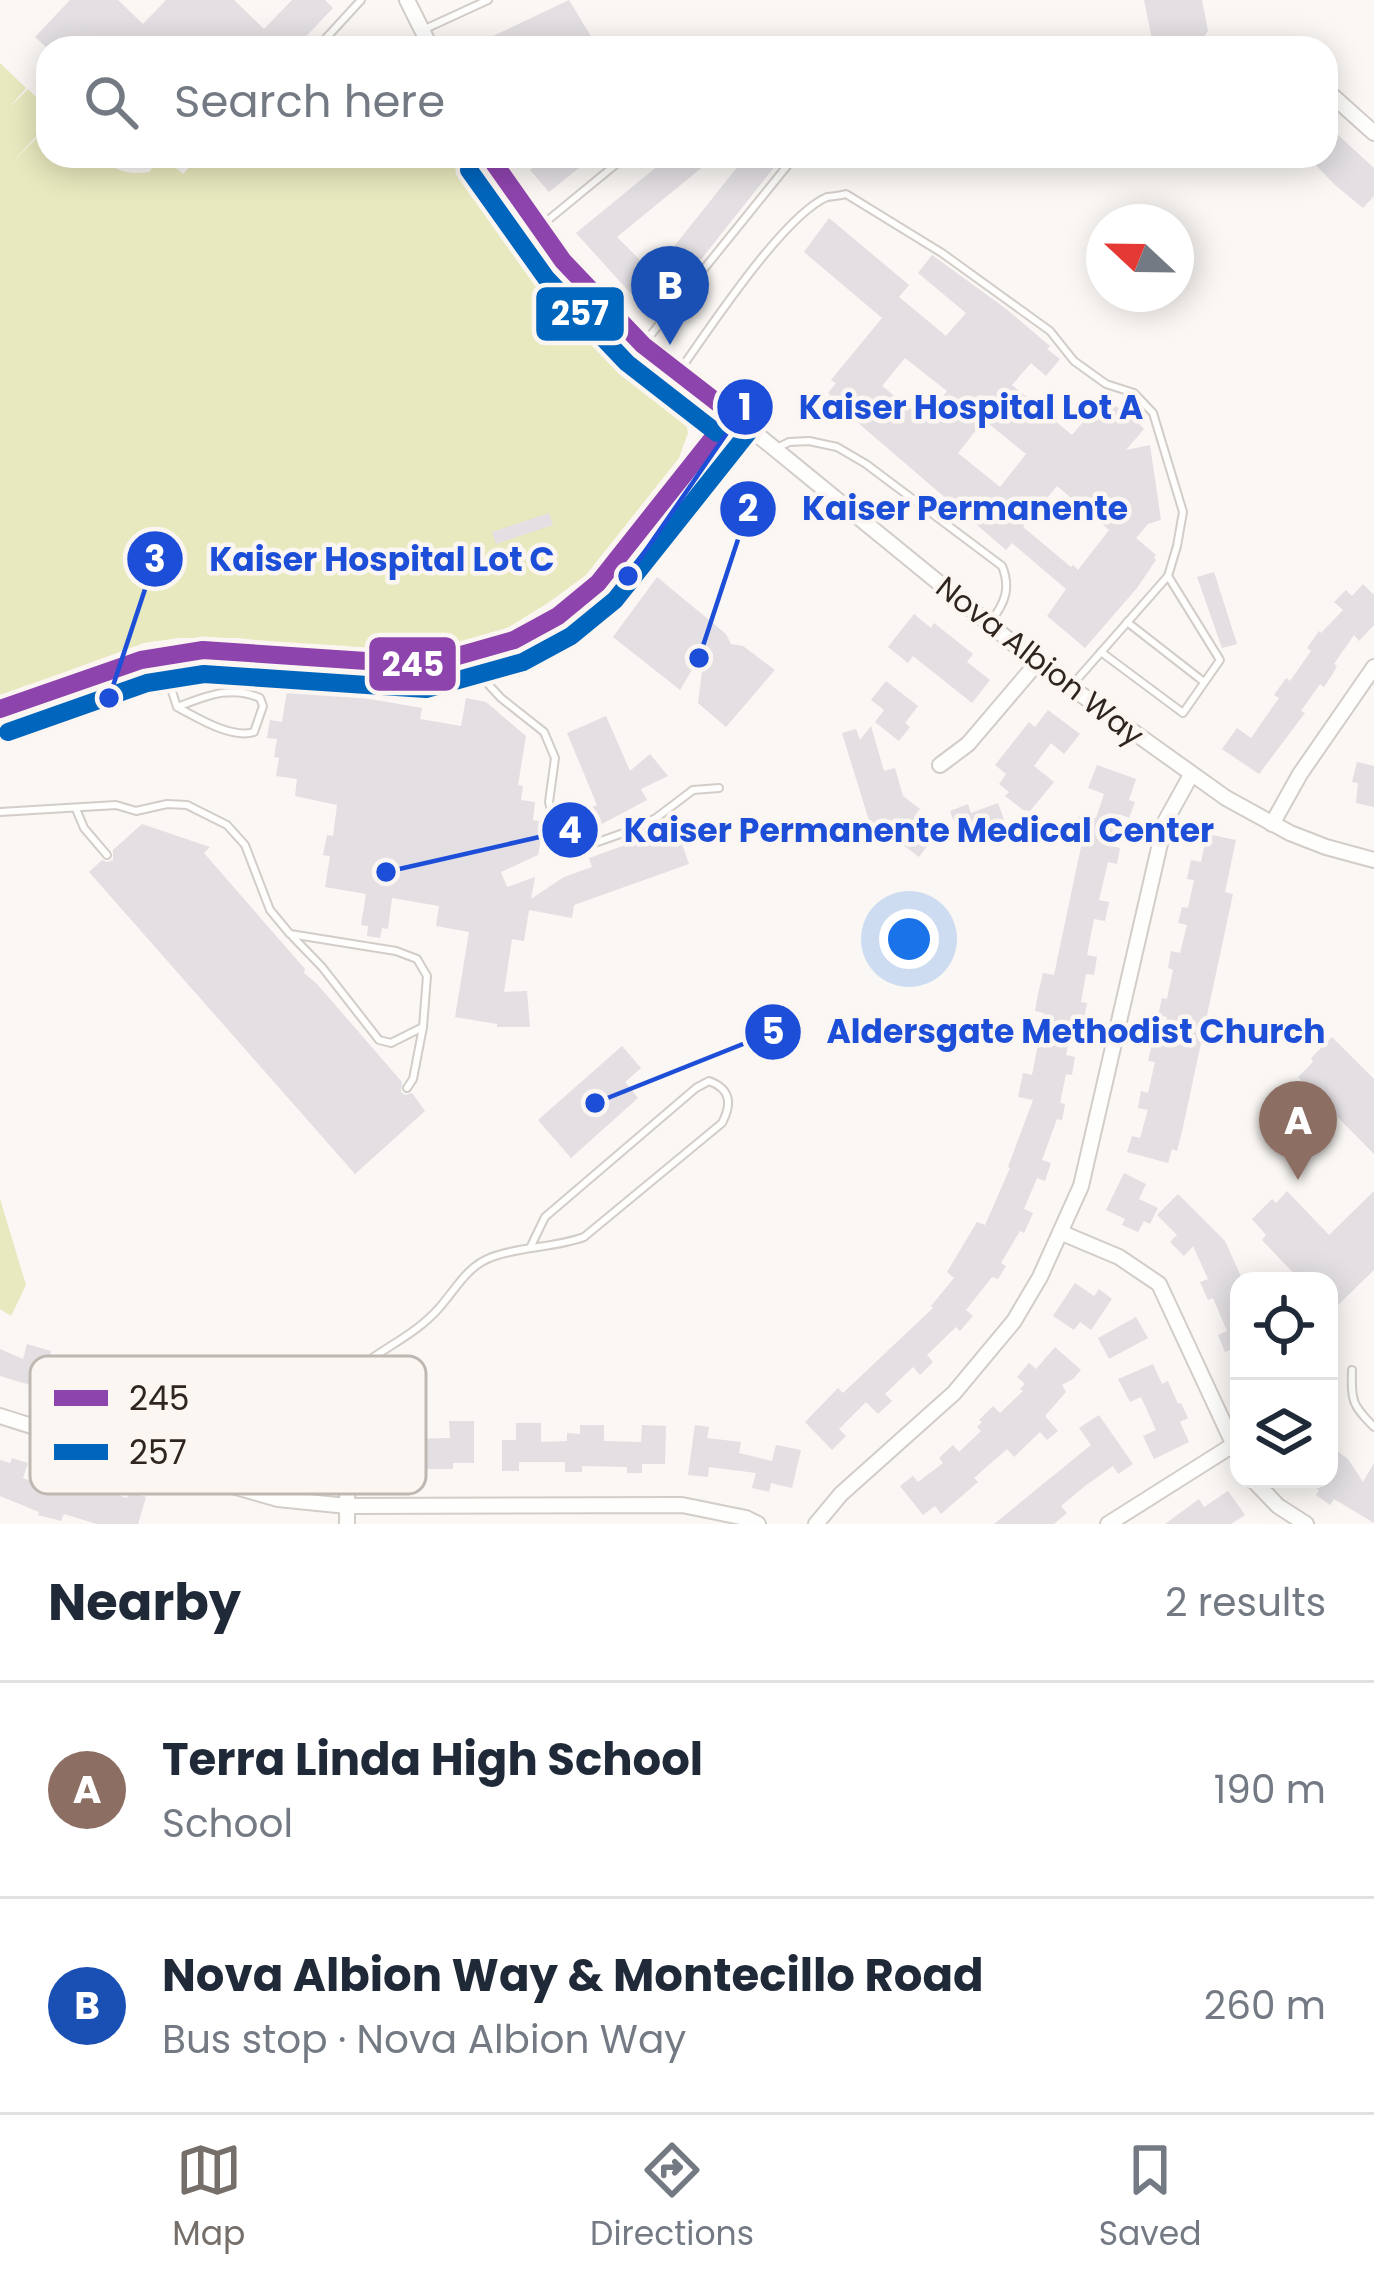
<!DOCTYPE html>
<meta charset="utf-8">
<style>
body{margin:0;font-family:Poppins,sans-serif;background:#f6f6f7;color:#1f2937}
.controls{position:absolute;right:36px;bottom:36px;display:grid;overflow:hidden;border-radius:24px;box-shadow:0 6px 30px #0003}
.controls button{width:108px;height:108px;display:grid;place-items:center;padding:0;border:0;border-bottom:3px solid #e0e1e3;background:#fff;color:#1f2937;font:60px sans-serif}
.compass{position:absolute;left:1086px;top:204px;width:108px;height:108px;border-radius:50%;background:#fff;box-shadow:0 6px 30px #0003;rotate:292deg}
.you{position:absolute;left:909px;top:939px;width:42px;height:42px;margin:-30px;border:9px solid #fff;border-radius:50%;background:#1a73e8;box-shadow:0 0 0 18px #1a73e833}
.badge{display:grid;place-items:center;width:78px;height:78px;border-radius:50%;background:#766e69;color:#fff;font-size:39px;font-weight:700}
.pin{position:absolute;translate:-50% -99px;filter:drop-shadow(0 3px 6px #0008)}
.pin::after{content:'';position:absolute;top:63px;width:42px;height:36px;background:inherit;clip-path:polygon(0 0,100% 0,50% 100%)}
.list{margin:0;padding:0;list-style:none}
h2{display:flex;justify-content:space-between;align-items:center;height:156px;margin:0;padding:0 48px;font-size:51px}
h2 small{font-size:39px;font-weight:400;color:#747a83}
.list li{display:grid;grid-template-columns:78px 1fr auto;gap:36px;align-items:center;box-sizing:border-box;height:216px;padding:0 48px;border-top:3px solid #e0e1e3}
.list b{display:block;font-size:45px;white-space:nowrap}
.list p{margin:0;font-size:39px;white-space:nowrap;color:#747a83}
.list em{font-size:39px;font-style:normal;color:#747a83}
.icon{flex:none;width:66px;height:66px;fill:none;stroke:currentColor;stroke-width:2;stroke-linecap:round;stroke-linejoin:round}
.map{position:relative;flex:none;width:1374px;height:1524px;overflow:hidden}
.search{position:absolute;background:#fff;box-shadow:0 6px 30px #0003;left:36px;right:36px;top:36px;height:132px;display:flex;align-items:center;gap:30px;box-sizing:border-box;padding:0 42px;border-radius:36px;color:#747a83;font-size:45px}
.sheet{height:588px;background:#fff}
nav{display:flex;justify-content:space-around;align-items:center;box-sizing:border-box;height:168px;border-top:3px solid #e0e1e3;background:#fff;font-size:33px;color:#747a83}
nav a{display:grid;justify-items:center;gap:6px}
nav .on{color:#766e69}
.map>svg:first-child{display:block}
</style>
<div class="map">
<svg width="1374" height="1524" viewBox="0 0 1374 1524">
<rect width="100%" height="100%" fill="#faf7f4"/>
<g fill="#e8e9be">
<path d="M0 63 26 88 9 108 28 89 48 109V123L12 163 48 126V156H99C116 171 126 175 149 172L162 156 183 174 200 156H460C493 213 538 274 585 319 613 348 646 373 677 399L684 409 688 433 679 458 586 575 548 603 507 628 419 656 365 654 238 638H179L144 643 0 696Z"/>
<path d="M0 1199 26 1285 11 1316 0 1309Z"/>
</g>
<g fill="#e3dfe3" fill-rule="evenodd">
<path d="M70 0H118L143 24 166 0H234L264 29 292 0H325L333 8 295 48H152L143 39 134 48H47L35 37Z"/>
<path d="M569 0 598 48H560L554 36 531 48H468Z"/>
<path d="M1144 0H1202L1208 31 1196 48H1161L1153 44Z"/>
<path d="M1326 124 1374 168V196L1363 208 1335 185 1307 156H1326Z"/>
<path d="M548 156H594L549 192 530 170Z"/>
<path d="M670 156H716L617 237 653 273 746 156H783L657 315 633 296 576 233Z"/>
<path d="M829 218 909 285 899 297 946 336 966 313 918 273 932 255 1005 308 1050 346 1047 349 1060 359 1046 376 1031 363 1012 385 1072 435 1105 396 1118 408 1121 405 1144 429 1126 450 1150 445 1161 520 1148 524 1136 538 1156 555 1154 557 1156 560 1137 588 1085 648 1047 616 1066 589 1012 543 1006 550 828 397 830 394 828 393 836 383 831 380 882 318 804 252ZM905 358 947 391 925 420 882 386ZM981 424 986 429 989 424 1026 454 1000 487 958 453ZM1057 486 1109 530 1078 570 1073 565 1071 567 1023 527Z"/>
<path d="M549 513 553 525 496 544 492 532Z"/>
<path d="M1214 572 1237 644 1222 648 1197 577Z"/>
<path d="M657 577 726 634 731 644 743 646 775 670 726 727 698 703 705 648 680 690 613 637Z"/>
<path d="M1363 584 1374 595V625L1359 641 1354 635 1334 664 1337 666 1332 675 1324 687 1320 684 1301 711 1305 713 1259 774 1222 749 1237 728 1251 738 1279 698 1274 695 1286 678 1290 681 1311 651 1307 648 1319 631 1321 633 1343 610 1334 602 1346 590 1352 596Z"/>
<path d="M914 614 931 628 934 623 973 654 967 662 990 680 972 703 913 656 908 663 888 647Z"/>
<path d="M886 681 918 706 905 723 910 727 899 741 875 722 884 710 871 700Z"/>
<path d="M288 685 422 708 420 719 461 726 466 698 486 702 526 736 518 785 523 786 521 800 535 802 533 820 544 822 538 855 501 872 507 887 535 877 531 899 564 877 592 867 589 858 676 827 689 864 574 905 572 918 529 910 524 941 512 939 504 992 527 991 530 1027H497V1024L455 1017 469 932 436 926 439 906 392 898 388 929 382 928 380 938 367 936 368 926 361 925 366 894 325 887 330 856 323 855 327 835 333 836 337 805 295 796 297 779 276 776 279 758 274 757 277 739 267 738 270 720 282 722Z"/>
<path d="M1048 710 1080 734 1064 754 1051 743 1034 766 1054 782 1030 811 1023 810 1005 796 1009 792 999 784 1006 774 995 765 1029 722 1035 727Z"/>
<path d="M606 716 630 771 650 754 668 776 641 789 647 800 587 832 580 819 590 814 588 809 597 805 567 733Z"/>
<path d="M871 726 884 771 895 768 903 796 920 809 914 817 942 837 931 841 919 857 875 824 871 827 842 733 856 729 860 740Z"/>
<path d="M1357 762 1374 766V807L1356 803 1358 783 1352 782Z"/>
<path d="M1097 765 1136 779 1129 800 1135 802 1129 818 1119 814 1112 846 1120 848 1117 864 1108 862 1099 900 1109 902 1105 921 1094 919 1087 955 1097 957 1094 975 1086 974 1081 1002 1087 1003 1084 1019 1073 1018 1066 1055 1075 1057 1072 1075 1066 1074 1060 1103 1065 1104 1062 1120 1057 1119 1042 1160 1051 1163 1045 1181 1037 1178 1024 1209 1033 1213 1024 1233 1020 1231 1001 1263 1006 1266 998 1279 992 1277 966 1310 973 1316 960 1331 956 1327 927 1355 933 1362 920 1375 913 1367 885 1394 892 1401 878 1414 866 1402 839 1429 846 1436 832 1450 805 1422 838 1388 843 1393 933 1308 931 1306 954 1278 947 1272 977 1222 985 1225 1010 1168 1008 1167 1033 1100 1018 1097 1023 1073 1032 1075 1044 1013 1035 1011 1038 994 1043 973 1054 975 1082 842 1074 841 1079 816 1096 818 1104 794 1088 788Z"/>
<path d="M998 803 1008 831 963 847 960 837 963 830 958 832 950 811 968 804 971 813Z"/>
<path d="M142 824 210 847 204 853 305 969 304 973 317 984 402 1082 401 1092 405 1095 412 1093 425 1111 355 1174 89 872 102 860 107 862 113 860V850Z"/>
<path d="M1207 834 1236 840 1225 892 1233 894 1183 1127 1177 1151 1172 1149 1168 1163 1127 1152 1132 1136 1140 1138 1148 1110 1138 1108 1141 1091 1148 1093 1155 1062 1148 1061 1152 1044 1160 1046 1167 1017 1158 1015 1162 998 1167 999 1173 970 1168 968 1171 951 1180 953 1187 925 1178 923 1182 907 1188 908 1194 880 1187 879 1191 860 1201 862Z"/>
<path d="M1332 1037 1374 1079V1154L1298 1077 1313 1062 1311 1058Z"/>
<path d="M622 1046 641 1068 625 1082 638 1098 571 1158 538 1120Z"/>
<path d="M1124 1173 1146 1184 1139 1199 1158 1208 1150 1224 1144 1221 1138 1232 1122 1225 1125 1219 1106 1210Z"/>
<path d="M1287 1191 1329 1235 1374 1191V1270L1329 1314V1281H1301L1262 1240 1266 1235 1252 1219 1272 1199 1276 1203Z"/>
<path d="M1178 1194 1225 1241 1243 1281H1239V1357L1235 1348 1225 1352 1218 1335 1227 1331 1213 1298 1208 1300 1200 1282 1208 1279 1193 1246 1184 1256 1170 1242 1177 1235 1157 1215Z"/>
<path d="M1075 1283 1094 1296 1099 1289 1112 1299 1091 1330 1080 1322 1074 1330 1053 1316Z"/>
<path d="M1136 1317 1148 1338 1109 1359 1098 1338Z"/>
<path d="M27 1344 51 1351 47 1367 80 1376 83 1369 129 1383 117 1420 99 1415 102 1405 73 1396 74 1391 54 1385 49 1400 35 1396 37 1387 0 1376V1349L23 1359Z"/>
<path d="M1055 1347 1081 1370 1073 1379 1062 1385 1066 1392 1045 1416 1058 1431 1047 1440 1040 1432 1014 1457 1007 1449 974 1478 978 1482 941 1514 935 1506 923 1515 900 1486 913 1476 918 1482 943 1463 939 1458 953 1445 959 1452 981 1431 977 1427 982 1422 979 1420 993 1406 1000 1413 1023 1391 1020 1389 1025 1384 1017 1377 1029 1363 1036 1369Z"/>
<path d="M1153 1364 1162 1384 1168 1381 1178 1404 1181 1403 1188 1418 1180 1422 1189 1442 1154 1459 1143 1436 1156 1430 1141 1397 1130 1402 1118 1379Z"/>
<path d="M1099 1415 1133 1464 1118 1474 1113 1466 1085 1486 1061 1506 1067 1513 1054 1524H994L1091 1445 1079 1428Z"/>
<path d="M449 1421H474V1463H453V1469H414V1472L375 1473 374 1429 413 1428V1439L450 1438Z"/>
<path d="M516 1423H541V1442L567 1441V1433L580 1434V1425H604V1441L641 1442 642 1425 666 1426 665 1464H642V1473H627V1467L582 1466V1472H565V1462H519V1471H502V1440H516Z"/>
<path d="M695 1425 709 1427 707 1438 741 1442 739 1453 772 1461 776 1445 801 1450 792 1488 771 1483 769 1492 752 1488 756 1473 709 1467 708 1477 688 1475Z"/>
<path d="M1329 1445 1348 1459 1363 1482 1374 1463V1523L1334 1499 1330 1505 1316 1495 1319 1490 1303 1479H1329Z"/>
<path d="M12 1458 28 1463 23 1478 46 1487 49 1478 69 1484 71 1475 88 1480 87 1485 127 1498 129 1492 146 1497 138 1524H97L64 1514 61 1521 38 1515 39 1512 0 1496V1460L10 1463Z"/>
<path d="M1228 1491 1245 1515 1231 1524H1165L1199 1499 1204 1507Z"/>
</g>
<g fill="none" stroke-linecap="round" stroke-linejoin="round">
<g stroke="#d3cdc8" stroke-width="10">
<g id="service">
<path d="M425 29 488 0"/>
<path d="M317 48 361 0"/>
<path d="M542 225 626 156"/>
<path d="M645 342 795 156"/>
<path d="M680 370C710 328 783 216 827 197 829 197 843 195 846 194L942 253 1050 331 1074 361 1106 384 1134 393 1153 413 1183 512 1177 546 1168 576 1073 684"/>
<path d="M775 449 789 442 809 441 837 447 866 464 1002 566C1011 588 1005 603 991 621"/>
<path d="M1127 622 1204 682"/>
<path d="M1101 652 1183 713 1220 660 1168 576"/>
<path d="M471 655 488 684 501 698 544 732 555 758 549 802 560 849 572 851 629 831 656 818 693 790 719 788"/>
<path d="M162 660 177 707C198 718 231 739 254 732L263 706 260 698C230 685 207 696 177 707"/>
<path d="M76 809 84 828 107 855"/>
<path d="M0 812 116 805 136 811 167 804 187 805 227 825 245 845 270 910 290 934 396 951 417 959 427 976 423 1027 413 1079 407 1088"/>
<path d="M293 937 322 967 379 1040 391 1043 423 1027"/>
<path d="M1352 1370C1351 1401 1352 1405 1374 1427"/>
<path d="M349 1376C377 1350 414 1337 439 1308 456 1289 467 1266 492 1257 522 1246 554 1248 584 1237L722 1123C732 1104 731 1089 709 1081L696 1088 545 1217 530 1248"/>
</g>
</g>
<g stroke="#d3cdc8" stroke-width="18">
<g id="minor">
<path d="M407 0 431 48"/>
<path d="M1274 47V48"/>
<path d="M1326 90 1374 133"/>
<path d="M489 156 563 261 643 345 732 414 1037 663 1226 798 1290 833 1326 847 1374 860"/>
<path d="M0 709 141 660 203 650 426 665 514 640 558 616 598 583 732 414"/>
<path d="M940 765 968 744 1037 663"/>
<path d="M1272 824 1300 774 1374 667"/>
<path d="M1062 1233 1119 1257 1159 1284 1239 1456"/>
<path d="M0 1416 123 1455 278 1499 347 1506 682 1505 746 1518 758 1524"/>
<path d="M1252 1479 1278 1506 1306 1524"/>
<path d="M347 1524 348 1376"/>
<path d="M816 1524 841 1494 954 1393 1014 1321 1040 1277 1081 1186 1165 822 1191 775"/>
<path d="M1108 1524 1233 1445"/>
</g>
</g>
<use href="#service" stroke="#fefefd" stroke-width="6"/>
<use href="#minor" stroke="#fefefd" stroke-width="14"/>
<g stroke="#fcf6f2" stroke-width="27">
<g id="bus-1">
<path d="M489 156 563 261 643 345 732 414"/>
<path d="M0 709 141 660 203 650 426 665 514 640 558 616 598 583 732 414"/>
</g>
</g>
<g stroke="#fcf6f2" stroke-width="27">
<g id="bus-2">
<path d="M469 170 546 278 627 363 717 433"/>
<path d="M8 732 147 683 204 674 426 689 523 662 571 636 615 600 751 429"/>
</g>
</g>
<use href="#bus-1" stroke="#8e44ad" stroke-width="18"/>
<use href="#bus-2" stroke="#0065bd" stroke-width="18"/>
</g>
<g text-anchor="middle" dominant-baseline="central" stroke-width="9" stroke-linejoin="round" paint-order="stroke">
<g font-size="30" fill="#2f251e" stroke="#fcf6f2">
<text transform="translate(1040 661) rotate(38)">Nova Albion Way</text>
</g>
</g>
<rect x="30" y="1356" width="396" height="138" rx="18" fill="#fcf6f2" stroke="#beb7b2" stroke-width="3"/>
<rect x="54" y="1390" width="54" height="16" fill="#8e44ad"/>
<rect x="54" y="1444" width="54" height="16" fill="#0065bd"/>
<g font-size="33" fill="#2f251e">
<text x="129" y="1410">245</text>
<text x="129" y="1464">257</text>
</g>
<path fill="none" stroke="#1d4ed8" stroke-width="4.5" d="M628 576L745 407M699 658L748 509M109 698L155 559M386 872L570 830M595 1103L773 1032"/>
<g fill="#1d4ed8" stroke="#fcf6f2" stroke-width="4.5">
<circle cx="628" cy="576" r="12"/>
<circle cx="699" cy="658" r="12"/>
<circle cx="109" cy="698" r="12"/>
<circle cx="386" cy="872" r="12"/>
<circle cx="595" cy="1103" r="12"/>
<circle cx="745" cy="407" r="30"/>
<circle cx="748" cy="509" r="30"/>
<circle cx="155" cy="559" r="30"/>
<circle cx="570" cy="830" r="30"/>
<circle cx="773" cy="1032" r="30"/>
</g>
<g font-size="36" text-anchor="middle" font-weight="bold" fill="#fff">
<text x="745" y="420">1</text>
<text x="748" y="521">2</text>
<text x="155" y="572">3</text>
<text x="570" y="843">4</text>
<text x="773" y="1044">5</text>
</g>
<g font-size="33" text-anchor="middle" font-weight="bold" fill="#1d4ed8" stroke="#fcf6f2" stroke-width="9" stroke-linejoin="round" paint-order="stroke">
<text x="971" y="419">Kaiser Hospital Lot A</text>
<text x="965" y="520">Kaiser Permanente</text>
<text x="382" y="571">Kaiser Hospital Lot C</text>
<text x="919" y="842">Kaiser Permanente Medical Center</text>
<text x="1076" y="1043">Aldersgate Methodist Church</text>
</g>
<g stroke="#fcf6f2" stroke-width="4.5">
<rect x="534" y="285" width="92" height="58" rx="12" fill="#0065bd"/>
<rect x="367" y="635" width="91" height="58" rx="12" fill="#8e44ad"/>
</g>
<g font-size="33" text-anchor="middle" font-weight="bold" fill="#fff">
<text x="580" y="325">257</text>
<text x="413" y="676">245</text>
</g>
</svg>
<div class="controls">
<button><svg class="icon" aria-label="locate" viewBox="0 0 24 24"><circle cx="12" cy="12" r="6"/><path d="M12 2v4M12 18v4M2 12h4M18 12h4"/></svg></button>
<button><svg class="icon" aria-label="layers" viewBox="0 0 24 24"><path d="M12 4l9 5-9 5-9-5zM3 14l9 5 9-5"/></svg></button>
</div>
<svg class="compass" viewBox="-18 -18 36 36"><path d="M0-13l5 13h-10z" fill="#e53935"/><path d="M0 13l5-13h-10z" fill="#747a83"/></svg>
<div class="you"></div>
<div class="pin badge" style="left:1298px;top:1180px;background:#8d6e63">A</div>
<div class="pin badge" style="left:670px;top:345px;background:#1a4fb4">B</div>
<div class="search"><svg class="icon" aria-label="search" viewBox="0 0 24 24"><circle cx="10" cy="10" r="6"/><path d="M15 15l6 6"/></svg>Search here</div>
</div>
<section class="sheet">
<h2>Nearby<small>2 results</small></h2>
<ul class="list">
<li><span class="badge" style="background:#8d6e63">A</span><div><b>Terra Linda High School</b><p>School</p></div><em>190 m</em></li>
<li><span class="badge" style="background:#1a4fb4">B</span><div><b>Nova Albion Way &amp; Montecillo Road</b><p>Bus stop · Nova Albion Way</p></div><em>260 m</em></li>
</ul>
</section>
<nav>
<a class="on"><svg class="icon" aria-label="map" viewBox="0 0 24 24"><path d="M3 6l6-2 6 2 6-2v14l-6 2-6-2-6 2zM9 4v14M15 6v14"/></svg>Map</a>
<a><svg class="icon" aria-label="directions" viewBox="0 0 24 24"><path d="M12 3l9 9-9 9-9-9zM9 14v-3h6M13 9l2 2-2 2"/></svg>Directions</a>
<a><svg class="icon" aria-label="saved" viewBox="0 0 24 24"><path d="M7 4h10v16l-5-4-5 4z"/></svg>Saved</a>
</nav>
